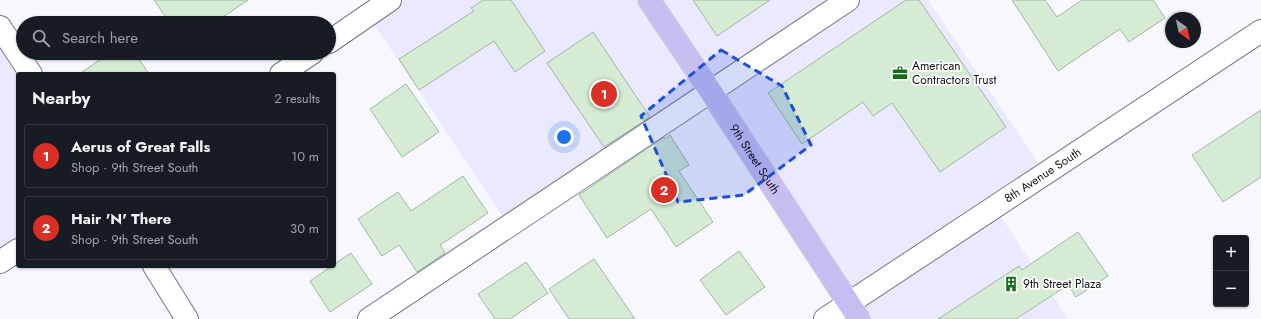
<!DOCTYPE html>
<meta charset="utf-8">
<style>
body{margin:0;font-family:Jost,sans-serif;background:#242831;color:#f1f3f6}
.controls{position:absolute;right:12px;bottom:12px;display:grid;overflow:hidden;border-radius:4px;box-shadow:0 1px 3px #0004}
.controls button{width:36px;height:36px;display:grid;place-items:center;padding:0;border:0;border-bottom:1px solid #363941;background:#171b24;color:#f1f3f6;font:20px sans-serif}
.compass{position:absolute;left:1165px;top:12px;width:36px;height:36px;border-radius:50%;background:#171b24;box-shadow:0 1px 3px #0004;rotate:146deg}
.you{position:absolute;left:564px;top:137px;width:14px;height:14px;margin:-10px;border:3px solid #fff;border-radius:50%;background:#1a73e8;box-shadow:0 0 0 6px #1a73e833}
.badge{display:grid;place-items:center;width:26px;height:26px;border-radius:50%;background:#d93025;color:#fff;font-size:13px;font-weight:700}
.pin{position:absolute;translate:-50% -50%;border:2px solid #fff;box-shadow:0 1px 4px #0006}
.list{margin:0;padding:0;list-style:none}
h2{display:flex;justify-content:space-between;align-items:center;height:52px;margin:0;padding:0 16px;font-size:17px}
h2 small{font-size:13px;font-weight:400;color:#9ea1a6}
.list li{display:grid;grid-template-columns:26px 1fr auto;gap:12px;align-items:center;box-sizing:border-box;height:64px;margin:0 8px 8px;padding:0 8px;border:1px solid #363941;border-radius:4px}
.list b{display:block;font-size:15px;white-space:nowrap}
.list p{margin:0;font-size:13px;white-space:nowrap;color:#9ea1a6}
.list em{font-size:13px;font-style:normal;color:#9ea1a6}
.icon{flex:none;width:22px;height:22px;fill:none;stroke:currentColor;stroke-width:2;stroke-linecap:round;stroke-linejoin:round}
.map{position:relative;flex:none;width:1261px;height:319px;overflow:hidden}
.search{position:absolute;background:#171b24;box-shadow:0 1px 3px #0004;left:16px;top:16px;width:320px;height:44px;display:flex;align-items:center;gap:10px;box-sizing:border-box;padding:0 14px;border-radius:22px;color:#9ea1a6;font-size:15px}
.panel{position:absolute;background:#171b24;box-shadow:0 1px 3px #0004;left:16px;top:72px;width:320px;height:196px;border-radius:4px}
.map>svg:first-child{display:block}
</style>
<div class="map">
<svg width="1261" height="319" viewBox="0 0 1261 319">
<rect width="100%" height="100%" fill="#f8f7fd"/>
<g fill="#ebe9ff">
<path d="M390 0H928L1045 173 995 207 1068 319H825L848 304 711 92 509 226 368 15Z"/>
<path d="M0 27 18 74V250L0 262Z"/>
</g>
<g fill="#d5ebd3" stroke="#a2b7a0">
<path d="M154 0H248L214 23H170Z"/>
<path d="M483 0H511L545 51 515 72 494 41 419 90 399 59 474 11 471 8Z"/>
<path d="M693 0H770L717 36Z"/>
<path d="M906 0H919L1006 127 940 172 892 103 873 116 863 102 802 144 768 93Z"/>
<path d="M1012 0H1045L1057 17 1082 0H1153L1165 18 1129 42 1120 29 1058 71Z"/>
<path d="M593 32 650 117 604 147 547 63Z"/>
<path d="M110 53H135L149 74H79Z"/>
<path d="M406 84 439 132 402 157 370 109Z"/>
<path d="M1261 110V177L1223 202 1192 155Z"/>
<path d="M670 135 689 165 679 171 713 222 676 247 651 209 607 238 579 195 664 137 665 139Z"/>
<path d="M463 176 488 213 440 245 445 253 417 272 399 245 382 256 358 219 398 192 411 211Z"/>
<path d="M1078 232 1108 276 1076 297 1068 285 1016 319H938L1019 266 1022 270Z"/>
<path d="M739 251 765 287 726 315 700 280Z"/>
<path d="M351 253 372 284 330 312 310 281Z"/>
<path d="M594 259 635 319H569L549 289Z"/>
<path d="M526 262 548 293 510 319H495L478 294Z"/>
</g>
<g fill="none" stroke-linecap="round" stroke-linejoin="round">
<g stroke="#75718a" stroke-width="24">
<g id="minor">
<path d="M0 27 31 74"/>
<path d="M329 42 390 0"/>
<path d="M281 74 312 53"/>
<path d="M0 262 18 250"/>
<path d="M154 266 187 319"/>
<path d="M369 319 848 0"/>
<path id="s1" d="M825 319 1261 31"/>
</g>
</g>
<g stroke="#d4d4d5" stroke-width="24">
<g id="major">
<path id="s2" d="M649 0 711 92 859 319"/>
</g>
</g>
<use href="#minor" stroke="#fff" stroke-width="22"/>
<use href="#major" stroke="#c7bdf1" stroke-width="22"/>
</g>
<path fill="#1d4ed8" fill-opacity="0.2" stroke="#1d4ed8" stroke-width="3" stroke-dasharray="8 5" stroke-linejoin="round" d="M721 50 782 86 811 145 744 195 678 202 641 116Z"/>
<defs>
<g id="office-bare" transform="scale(1.2)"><path d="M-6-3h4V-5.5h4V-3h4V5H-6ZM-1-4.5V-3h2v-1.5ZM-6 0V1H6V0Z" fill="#146e19" stroke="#fff" stroke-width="2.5" paint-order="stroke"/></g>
<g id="building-bare" transform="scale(1.2)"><path d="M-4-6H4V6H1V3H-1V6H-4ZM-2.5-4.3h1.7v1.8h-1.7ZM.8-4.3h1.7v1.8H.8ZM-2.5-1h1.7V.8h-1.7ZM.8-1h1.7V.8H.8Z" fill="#146e19" stroke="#fff" stroke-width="2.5" paint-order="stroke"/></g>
</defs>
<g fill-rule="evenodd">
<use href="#office-bare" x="900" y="73"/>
<use href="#building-bare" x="1011" y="284"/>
</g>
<g text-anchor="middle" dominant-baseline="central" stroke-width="3.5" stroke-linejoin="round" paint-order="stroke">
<g font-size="12" fill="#0f0e17" stroke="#fff" text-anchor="start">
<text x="912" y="66">American<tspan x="912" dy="14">Contractors Trust</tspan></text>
<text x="1023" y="284">9th Street Plaza</text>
</g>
<g font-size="12" fill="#0f0e17" stroke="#fff">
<text stroke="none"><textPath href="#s2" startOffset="191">9th Street South</textPath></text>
<text stroke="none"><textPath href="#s1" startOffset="261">8th Avenue South</textPath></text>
</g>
</g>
</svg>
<div class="controls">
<button>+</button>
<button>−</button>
</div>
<svg class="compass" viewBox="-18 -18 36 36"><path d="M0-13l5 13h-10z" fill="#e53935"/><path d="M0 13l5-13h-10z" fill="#9ea1a6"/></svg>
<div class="you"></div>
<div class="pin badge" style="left:604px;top:94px">1</div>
<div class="pin badge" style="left:664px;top:190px">2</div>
<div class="search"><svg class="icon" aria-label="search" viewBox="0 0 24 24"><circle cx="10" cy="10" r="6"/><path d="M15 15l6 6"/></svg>Search here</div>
<section class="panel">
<h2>Nearby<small>2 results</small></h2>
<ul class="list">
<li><span class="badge">1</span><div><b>Aerus of Great Falls</b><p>Shop · 9th Street South</p></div><em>10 m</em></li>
<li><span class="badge">2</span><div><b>Hair 'N' There</b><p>Shop · 9th Street South</p></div><em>30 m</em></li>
</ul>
</section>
</div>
